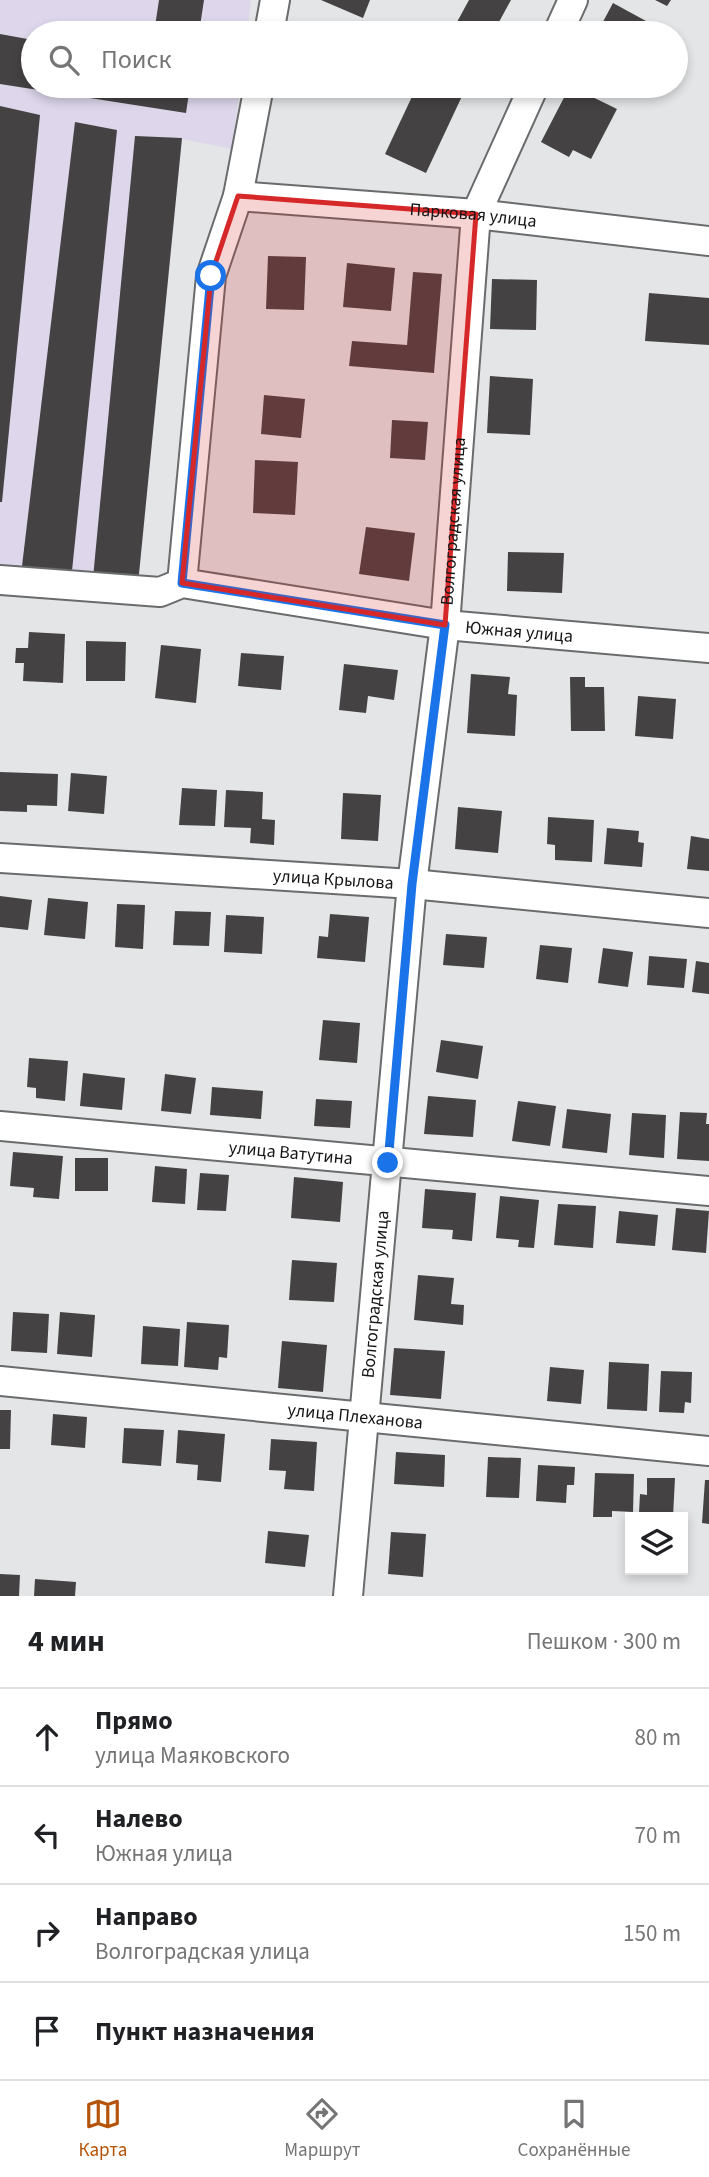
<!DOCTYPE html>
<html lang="ru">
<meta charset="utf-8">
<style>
body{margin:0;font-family:"Source Sans 3",sans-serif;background:#f6f6f6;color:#202124}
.controls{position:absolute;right:21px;bottom:21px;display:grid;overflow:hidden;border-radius:0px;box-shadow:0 4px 10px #0003}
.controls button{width:63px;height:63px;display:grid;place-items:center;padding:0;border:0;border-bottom:2px solid #e0e0e0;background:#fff;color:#202124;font:35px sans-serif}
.stop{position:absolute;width:21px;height:21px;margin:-16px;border:5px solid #1a73e8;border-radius:50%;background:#fff}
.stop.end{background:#1a73e8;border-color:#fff;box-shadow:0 2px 7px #0008}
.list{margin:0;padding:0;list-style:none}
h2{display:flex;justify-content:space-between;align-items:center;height:91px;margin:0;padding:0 28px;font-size:30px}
h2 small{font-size:23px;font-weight:400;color:#757577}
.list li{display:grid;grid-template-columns:46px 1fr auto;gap:21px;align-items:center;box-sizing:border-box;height:98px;padding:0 28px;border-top:2px solid #e0e0e0}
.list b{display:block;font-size:26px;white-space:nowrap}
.list p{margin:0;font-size:23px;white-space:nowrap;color:#757577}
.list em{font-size:23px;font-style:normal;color:#757577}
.icon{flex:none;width:38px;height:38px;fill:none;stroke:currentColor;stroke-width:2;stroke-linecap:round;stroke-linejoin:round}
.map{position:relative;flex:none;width:709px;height:1596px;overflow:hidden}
.search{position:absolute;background:#fff;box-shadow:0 4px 10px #0003;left:21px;right:21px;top:21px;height:77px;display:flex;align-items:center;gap:18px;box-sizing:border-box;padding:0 24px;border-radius:38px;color:#757577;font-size:26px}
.sheet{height:483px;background:#fff}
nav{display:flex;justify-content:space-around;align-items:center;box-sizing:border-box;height:98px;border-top:2px solid #e0e0e0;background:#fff;font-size:19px;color:#757577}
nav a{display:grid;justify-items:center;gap:4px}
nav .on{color:#b45309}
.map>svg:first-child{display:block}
</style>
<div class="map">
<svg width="709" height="1596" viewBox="0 0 709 1596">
<rect width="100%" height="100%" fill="#e3e5e7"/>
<path fill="#ded7ec" d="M0 0H251L247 33H33V86H240L232 149 182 139 138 584 0 570Z"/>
<g fill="#454243">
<path d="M159 0H204L199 33H154Z"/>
<path d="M321 0H370L363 18Z"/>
<path d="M469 0H511L493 33H451Z"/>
<path d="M655 0H671L667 6Z"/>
<path d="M613 3 657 27 653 33H597Z"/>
<path d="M0 34 33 40V86H190L186 113 0 84Z"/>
<path d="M417 86H446L463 94 426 173 385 154Z"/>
<path d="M570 86 617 109 591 159 573 150 569 157 541 142Z"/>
<path d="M624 86H641L637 93Z"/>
<path d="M0 106 40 115 2 502H0Z"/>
<path d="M75 122 117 130 72 571 22 566Z"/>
<path d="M135 136 182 138 138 584 93 578Z"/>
<path d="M268 256 306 257 304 310 266 309Z"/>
<path d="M347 263 395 268 391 311 343 307Z"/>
<path d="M413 272 442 274 434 373 349 366 352 341 407 345Z"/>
<path d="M492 279 537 280 536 330 490 329Z"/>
<path d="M649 293 709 298V345L645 341Z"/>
<path d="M490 376 533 379 530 435 487 433Z"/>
<path d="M264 395 305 399 301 438 261 434Z"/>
<path d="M392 420 428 422 425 460 390 458Z"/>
<path d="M255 460 298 462 295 515 253 513Z"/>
<path d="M366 527 415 533 409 581 359 574Z"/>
<path d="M508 552 564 553 562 593 507 591Z"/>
<path d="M29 632 65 634 63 683 23 681 24 663H15L16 648H28Z"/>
<path d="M86 641 126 642 125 681H86Z"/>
<path d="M161 645 201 649 196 703 155 698Z"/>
<path d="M241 653 284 656 281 690 238 686Z"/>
<path d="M344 664 398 670 394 700 368 696 366 713 339 710Z"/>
<path d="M471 674 510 677 508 694 517 695 515 736 467 733Z"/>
<path d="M570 677H585V687H604L605 731H571Z"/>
<path d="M638 696 676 699 673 739 635 736Z"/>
<path d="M0 772 58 774 57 806 27 805V812L0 811Z"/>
<path d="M71 773 107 776 104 814 68 811Z"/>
<path d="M182 788 217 790 215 826 179 825Z"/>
<path d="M226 790 263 792 262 819 275 820 274 845 250 843 251 828 224 827Z"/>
<path d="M343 793 381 795 378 841 341 839Z"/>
<path d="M458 807 502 811 498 853 455 849Z"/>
<path d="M548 817 594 820 592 862 555 860V845L547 844Z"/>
<path d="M607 828 639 831 638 842 644 843 642 867 604 864Z"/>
<path d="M691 836 709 839V871L687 869Z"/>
<path d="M0 896 32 900 28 930 0 927Z"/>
<path d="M48 898 88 902 85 939 44 935Z"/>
<path d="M117 904 145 905 143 949 115 947Z"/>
<path d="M175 911 211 912 209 946 173 945Z"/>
<path d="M330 914 369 917 365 962 317 958 319 936 328 937Z"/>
<path d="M226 915 264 917 262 954 224 952Z"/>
<path d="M446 934 487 937 484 968 443 965Z"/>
<path d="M540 945 572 948 568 983 536 979Z"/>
<path d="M603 948 633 952 628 987 598 983Z"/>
<path d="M649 956 687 959 684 988 647 985Z"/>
<path d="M696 961 709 963V994L692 992Z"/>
<path d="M323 1020 360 1023 357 1063 319 1060Z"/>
<path d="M441 1040 483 1046 478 1079 436 1072Z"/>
<path d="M29 1058 68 1061 65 1101 36 1098V1088L27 1087Z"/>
<path d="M83 1073 125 1078 122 1110 80 1106Z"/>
<path d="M165 1074 196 1078 191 1114 161 1111Z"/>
<path d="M212 1087 263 1091 261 1119 210 1115Z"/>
<path d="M428 1096 476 1100 473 1137 424 1134Z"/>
<path d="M316 1099 352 1101 350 1128 314 1126Z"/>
<path d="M518 1101 556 1106 550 1146 512 1141Z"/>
<path d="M567 1109 611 1114 607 1153 562 1148Z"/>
<path d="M680 1112 707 1113 706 1124H709V1161L677 1159Z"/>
<path d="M632 1113 666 1115 664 1158 629 1155Z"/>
<path d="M13 1152 63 1156 59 1199 33 1197 34 1188 10 1186Z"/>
<rect x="75" y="1158" width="33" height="33"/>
<path d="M155 1166 187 1169 185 1204 152 1202Z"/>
<path d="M200 1173 229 1175 226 1211 197 1210Z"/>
<path d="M294 1177 343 1182 340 1222 291 1218Z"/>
<path d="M425 1189 476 1193 472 1241 452 1239 453 1230 422 1228Z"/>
<path d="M500 1196 539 1200 534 1248 518 1247 519 1240 496 1238Z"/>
<path d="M558 1204 596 1206 593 1248 554 1245Z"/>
<path d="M676 1208 709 1211 706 1253 672 1250Z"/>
<path d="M619 1211 658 1215 655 1246 616 1243Z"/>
<path d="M292 1260 337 1263 334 1302 289 1300Z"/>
<path d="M418 1275 454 1278 451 1304 464 1305 463 1325 414 1320Z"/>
<path d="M13 1312 49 1314 47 1353 11 1351Z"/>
<path d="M60 1312 95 1315 92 1357 57 1354Z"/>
<path d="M187 1322 229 1325 227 1358 219 1357 218 1370 184 1367Z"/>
<path d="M143 1326 180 1329 178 1366 141 1364Z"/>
<path d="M282 1341 327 1345 323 1392 278 1388Z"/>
<path d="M394 1348 445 1351 441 1399 390 1395Z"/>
<path d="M609 1362 649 1364 647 1411 607 1409Z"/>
<path d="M550 1367 584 1370 581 1404 547 1401Z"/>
<path d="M661 1371 692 1372 691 1403 685 1402 684 1413 659 1412Z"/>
<path d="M0 1410H11L10 1449H0Z"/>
<path d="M53 1414 87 1417 85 1448 51 1445Z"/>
<path d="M124 1428 164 1430 161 1466 122 1463Z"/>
<path d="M178 1430 225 1434 221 1482 197 1480 198 1465 176 1463Z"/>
<path d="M271 1439 317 1442 314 1491 284 1489 286 1471 269 1470Z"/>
<path d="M396 1452 445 1455 444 1487 394 1484Z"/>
<path d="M488 1457 521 1458 519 1498 486 1497Z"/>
<path d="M538 1465 575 1467 574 1485H567L566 1503 536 1501Z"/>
<path d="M595 1473 634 1474 633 1512 612 1511V1517H593Z"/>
<path d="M647 1478H675L673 1517H647V1513H639L640 1494 647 1495Z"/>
<path d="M705 1480H709V1524L702 1523Z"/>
<path d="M268 1531 309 1535 305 1567 265 1563Z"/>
<path d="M391 1532 426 1534 423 1577 388 1574Z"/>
<path d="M0 1574 20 1575 19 1596H0Z"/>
<path d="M35 1579 76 1582 75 1596H34Z"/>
</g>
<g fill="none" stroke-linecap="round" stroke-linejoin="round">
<g stroke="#696b6c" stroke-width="32">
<g id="minor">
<path d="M269 33 275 0"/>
<path d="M558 33 573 0"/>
<path id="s1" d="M238 196 476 214 709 241"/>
<path id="s2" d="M0 580 160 592 182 583 445 625 709 648"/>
<path d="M182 583 211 276 238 196 259 86"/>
<path id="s3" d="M0 858 412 884 709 913"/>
<path id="s4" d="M0 1126 709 1191"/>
<path id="s5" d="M0 1381 709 1451"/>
<path id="s6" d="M348 1596 412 884 445 625 476 214 534 86"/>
</g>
</g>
<use href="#minor" stroke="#fff" stroke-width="28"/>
</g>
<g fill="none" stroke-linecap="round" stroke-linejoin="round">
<path stroke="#1a73e8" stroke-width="9" d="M211 276 182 583 445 625 412 884 388 1163"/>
</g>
<path fill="#d62828" fill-opacity="0.2" stroke="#d62828" stroke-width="5" stroke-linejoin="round" d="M238 196 476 214 445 625 182 583 211 276Z"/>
<g text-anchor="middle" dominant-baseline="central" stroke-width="7" stroke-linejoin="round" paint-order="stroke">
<g font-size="18" fill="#161617" stroke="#f0f2f4">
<text stroke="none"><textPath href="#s1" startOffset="236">Парковая улица</textPath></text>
<text stroke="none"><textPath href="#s6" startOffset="1080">Волгоградская улица</textPath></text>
<text stroke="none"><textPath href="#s2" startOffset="525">Южная улица</textPath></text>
<text stroke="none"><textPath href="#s3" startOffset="334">улица Крылова</textPath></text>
<text stroke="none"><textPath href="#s4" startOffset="292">улица Ватутина</textPath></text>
<text stroke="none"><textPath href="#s6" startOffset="303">Волгоградская улица</textPath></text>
<text stroke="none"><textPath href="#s5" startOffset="357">улица Плеханова</textPath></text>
</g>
</g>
</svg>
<div class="controls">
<button><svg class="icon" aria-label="layers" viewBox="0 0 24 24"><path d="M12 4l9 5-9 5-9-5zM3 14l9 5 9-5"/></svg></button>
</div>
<div class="stop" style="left:211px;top:276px"></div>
<div class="stop end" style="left:388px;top:1163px"></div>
<div class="search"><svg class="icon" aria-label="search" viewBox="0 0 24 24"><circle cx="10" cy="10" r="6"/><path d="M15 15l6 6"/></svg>Поиск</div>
</div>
<section class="sheet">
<h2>4 мин<small>Пешком · 300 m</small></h2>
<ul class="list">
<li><svg class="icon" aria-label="ahead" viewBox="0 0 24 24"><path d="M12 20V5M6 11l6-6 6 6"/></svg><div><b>Прямо</b><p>улица Маяковского</p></div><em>80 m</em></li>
<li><svg class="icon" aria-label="left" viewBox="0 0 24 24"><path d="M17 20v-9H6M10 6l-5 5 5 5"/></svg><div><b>Налево</b><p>Южная улица</p></div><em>70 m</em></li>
<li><svg class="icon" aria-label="right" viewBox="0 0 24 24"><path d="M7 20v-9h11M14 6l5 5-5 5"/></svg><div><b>Направо</b><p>Волгоградская улица</p></div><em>150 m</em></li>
<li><svg class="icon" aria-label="arrive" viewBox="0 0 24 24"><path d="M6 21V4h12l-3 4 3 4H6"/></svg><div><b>Пункт назначения</b></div></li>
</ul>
</section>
<nav>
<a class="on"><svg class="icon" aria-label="map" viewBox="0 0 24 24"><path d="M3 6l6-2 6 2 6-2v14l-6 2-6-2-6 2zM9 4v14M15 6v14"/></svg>Карта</a>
<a><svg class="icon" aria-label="directions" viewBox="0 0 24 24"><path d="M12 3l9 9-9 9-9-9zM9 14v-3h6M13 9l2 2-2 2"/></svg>Маршрут</a>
<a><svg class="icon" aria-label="saved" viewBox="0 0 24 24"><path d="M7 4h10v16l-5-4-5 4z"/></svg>Сохранённые</a>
</nav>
